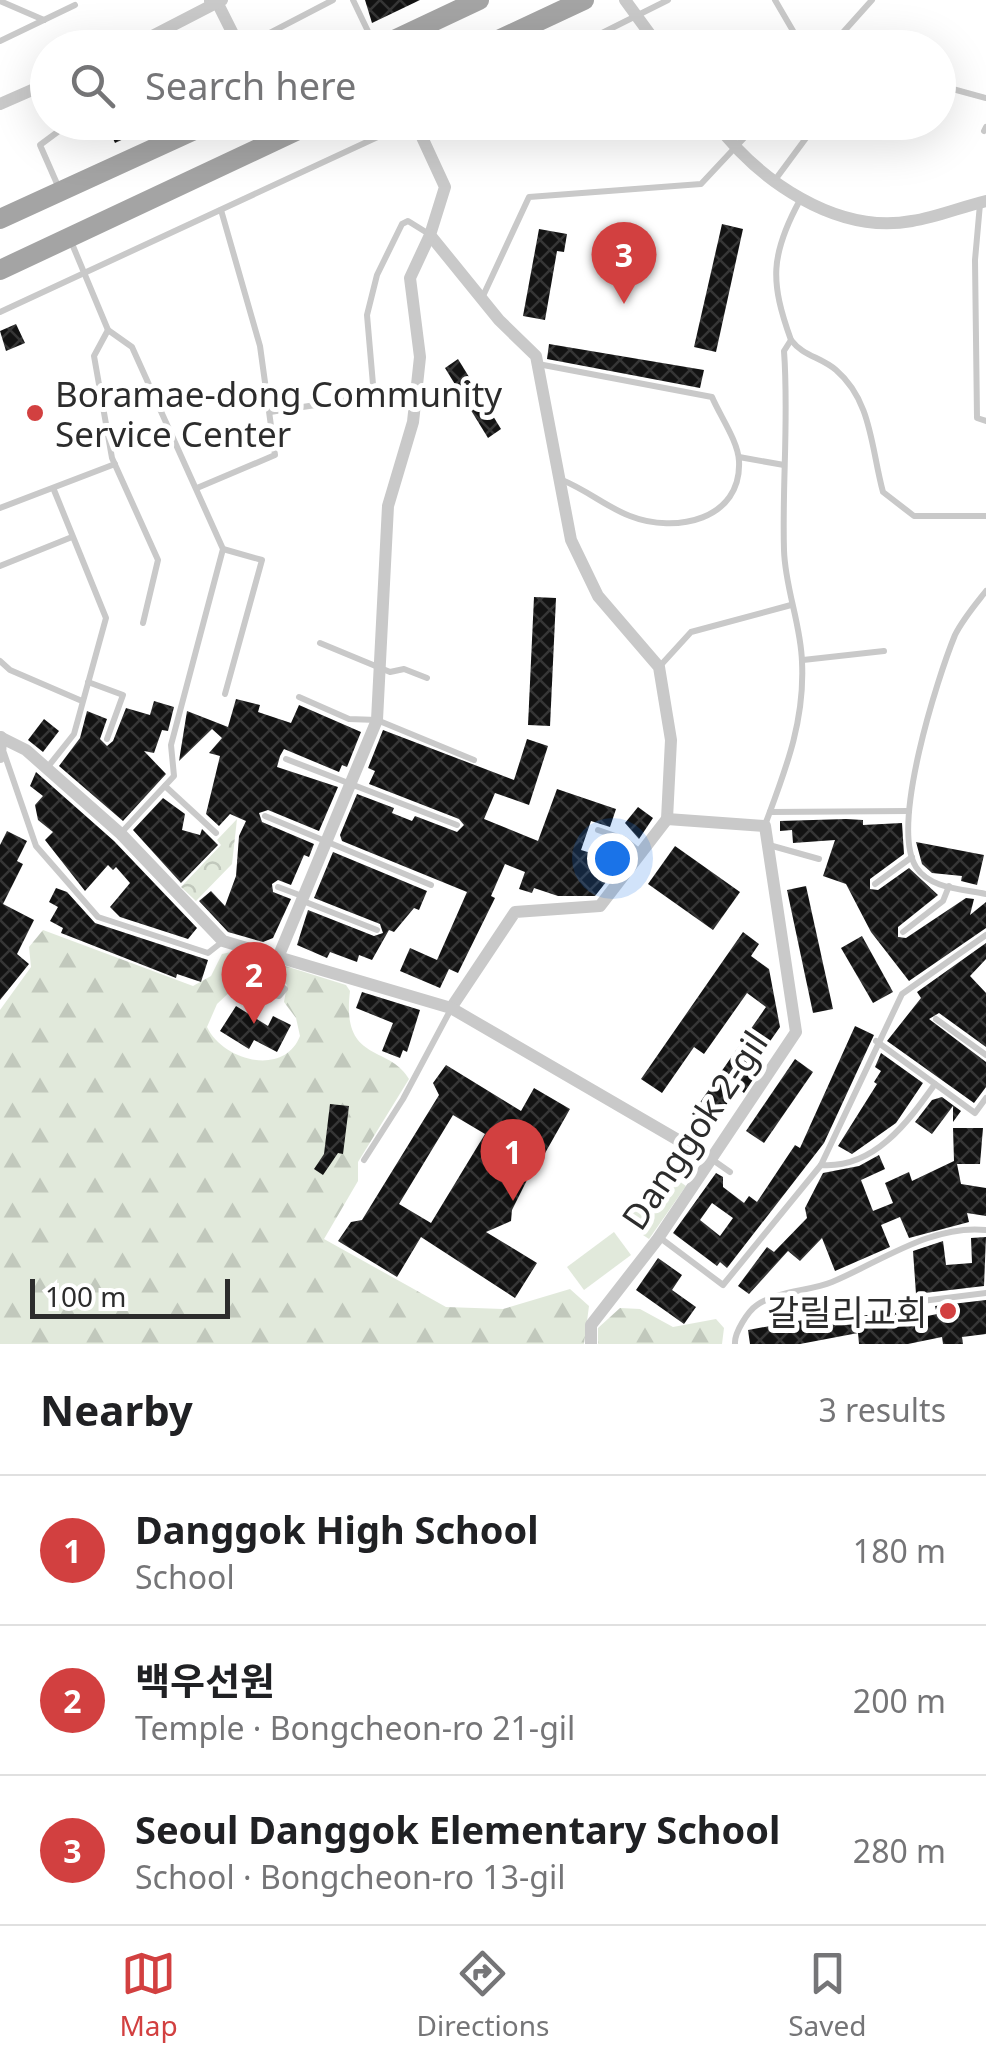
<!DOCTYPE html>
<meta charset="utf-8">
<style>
body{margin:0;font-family:"Noto Sans","Noto Sans KR",sans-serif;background:#f2f2f2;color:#202124}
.scale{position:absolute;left:30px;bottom:25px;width:200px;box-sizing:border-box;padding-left:10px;border:5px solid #2c2c2c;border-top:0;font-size:28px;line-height:35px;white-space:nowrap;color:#2c2c2c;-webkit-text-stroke:8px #fff;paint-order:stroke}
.you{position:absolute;left:612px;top:858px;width:35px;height:35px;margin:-25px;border:8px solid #fff;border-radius:50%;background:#1a73e8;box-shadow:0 0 0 15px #1a73e833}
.badge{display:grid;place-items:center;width:65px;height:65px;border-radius:50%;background:#d24040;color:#fff;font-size:32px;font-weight:700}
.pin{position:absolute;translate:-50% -82px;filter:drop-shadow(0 2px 5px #0008)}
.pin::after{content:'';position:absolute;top:52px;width:35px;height:30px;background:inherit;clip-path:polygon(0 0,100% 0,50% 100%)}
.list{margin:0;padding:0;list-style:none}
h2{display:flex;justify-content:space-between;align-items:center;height:130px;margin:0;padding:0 40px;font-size:42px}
h2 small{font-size:32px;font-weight:400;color:#757577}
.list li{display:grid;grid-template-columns:65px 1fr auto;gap:30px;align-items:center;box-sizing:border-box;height:150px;padding:0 40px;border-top:2px solid #e0e0e0}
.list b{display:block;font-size:38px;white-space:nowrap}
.list p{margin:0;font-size:32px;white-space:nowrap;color:#757577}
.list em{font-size:32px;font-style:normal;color:#757577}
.icon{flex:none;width:55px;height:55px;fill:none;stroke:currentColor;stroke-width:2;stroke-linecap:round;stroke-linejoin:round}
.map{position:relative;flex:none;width:986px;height:1344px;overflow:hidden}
.search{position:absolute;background:#fff;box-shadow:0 10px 40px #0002;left:30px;right:30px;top:30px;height:110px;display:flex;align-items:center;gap:25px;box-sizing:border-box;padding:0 35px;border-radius:55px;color:#757577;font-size:38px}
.sheet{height:580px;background:#fff}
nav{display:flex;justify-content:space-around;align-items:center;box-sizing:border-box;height:140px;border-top:2px solid #e0e0e0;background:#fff;font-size:28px;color:#757577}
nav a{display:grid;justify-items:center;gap:5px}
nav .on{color:#d24040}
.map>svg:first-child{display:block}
</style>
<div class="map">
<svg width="986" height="1344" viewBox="0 0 986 1344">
<defs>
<pattern id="forest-firs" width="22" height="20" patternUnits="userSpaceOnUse" patternTransform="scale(2.5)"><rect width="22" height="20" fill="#e1e9db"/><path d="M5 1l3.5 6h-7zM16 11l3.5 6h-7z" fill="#c1c8bc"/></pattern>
<pattern id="park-crowns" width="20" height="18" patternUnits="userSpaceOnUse" patternTransform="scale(2.5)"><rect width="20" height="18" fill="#e1e9db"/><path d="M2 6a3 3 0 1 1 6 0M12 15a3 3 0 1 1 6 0" fill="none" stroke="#c1c8bc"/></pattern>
<pattern id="building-cross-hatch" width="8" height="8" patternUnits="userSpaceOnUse" patternTransform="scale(2.5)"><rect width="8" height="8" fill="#131313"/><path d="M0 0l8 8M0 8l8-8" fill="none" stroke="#363636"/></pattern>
</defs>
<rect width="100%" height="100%" fill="#fff"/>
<g fill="#e1e9db">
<path d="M662 1169 686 1186 649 1239 625 1223Z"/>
<path d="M614 1232 631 1255 584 1290 567 1267Z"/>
</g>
<g fill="url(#forest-firs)">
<path d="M43 930 193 986 211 976 222 954 240 950 281 988 274 993 234 988 217 1004 207 1027C223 1061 284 1077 300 1036L296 1018 284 1002 287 985 264 966 266 960 346 985 350 991C341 1064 389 1044 409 1079L358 1162V1181L324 1239 446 1307 503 1309 570 1289 589 1306 584 1344H0V1010L31 967 29 947Z"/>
<path d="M620 1308 640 1309 673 1327 716 1319 724 1328 722 1344H598V1328Z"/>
</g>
<path fill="url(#park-crowns)" d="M237 819 232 864 196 901 181 887 221 845 217 840Z"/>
<g fill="url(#building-cross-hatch)" fill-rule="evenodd">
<path d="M365 0H420L372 23Z"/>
<path d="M106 122H140L143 130 115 143Z"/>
<path d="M722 224 743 229 716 352 694 347Z"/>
<path d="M539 229 567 234 564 252 557 251 545 320 523 316Z"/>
<path d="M16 324 25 343 6 351 0 331Z"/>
<path d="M549 344 704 370 700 388 547 359Z"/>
<path d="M458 359 501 429 488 438 445 368Z"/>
<path d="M534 597 556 598 550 726 528 725Z"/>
<path d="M236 699 260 705 258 712 291 723 299 705 361 732 347 767 342 765 339 772 284 749 280 756 277 767 338 787 319 831 268 810 259 813 262 822 314 844 309 857 304 855 291 885 278 880 272 884 273 892 291 899 273 938 263 942 228 932 199 901 211 891 225 906 236 876 239 836 246 821 230 814 219 826 206 814 220 756 209 753 222 738 212 729 179 761 187 711 228 727Z"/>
<path d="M154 701 174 707 168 731 162 730 154 753 144 751 166 774 123 821 59 766 80 738 87 711 107 719 100 739 107 746 113 741 126 708 150 715Z"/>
<path d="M44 719 59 731 43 752 28 740Z"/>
<path d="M383 730 514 780 527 739 548 746 529 805 495 793 484 819 538 841 557 789 616 809 610 827 591 821 581 850 617 861 610 877 595 896H558L534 888 532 893 519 889 525 872 505 864 491 896 495 898 458 973 449 969 440 988 400 971 410 948 437 960 467 892 342 841 340 835 357 794 394 808 392 813 412 821 415 816 457 832 464 825 459 819 369 784 375 771 368 768Z"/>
<path d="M36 772 114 841 197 928 188 939 120 917 110 907 130 883 116 867 113 870 108 865 85 891 45 840 53 832 38 820 35 805 43 796 30 786Z"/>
<path d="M163 798 185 814 182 830 200 835 202 829 218 845 181 883 133 830Z"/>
<path d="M638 807 653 818 639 839 625 823Z"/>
<path d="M846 819 863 820V825L902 823 904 854 870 879V889L878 890 909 868 938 895 898 927V937L906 938 966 898 974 899 970 915 986 902V928L909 981 871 932 846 884 823 876 835 840 793 843 792 830 780 831V821Z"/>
<path d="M7 831 27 841 17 861 23 864 3 904 34 920 17 954 29 964 0 1000V845Z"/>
<path d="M916 842 984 855 977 885 961 881 962 876 932 873 922 864Z"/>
<path d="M675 846 740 892 713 930 648 884Z"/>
<path d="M333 852 427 891 419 910 414 908 394 932 389 930 372 960 359 955 357 962 330 952 327 958 297 945 308 910 374 936 383 933 380 924 314 898Z"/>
<path d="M806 886 833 1009 813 1013 787 890Z"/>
<path d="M56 888 67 892 95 923 208 960 201 982 177 974 176 978 61 933 63 928 50 921 58 907 49 902Z"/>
<path d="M743 932 759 944 751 956 769 969 780 1027 752 1067 758 1072 744 1093 738 1088 711 1127 692 1114 766 1007 747 993 704 1054 694 1047 662 1093 641 1079Z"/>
<path d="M862 936 893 992 873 1003 841 948Z"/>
<path d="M986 943V959L970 976 986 993V1047L939 1013 929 1019 986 1062V1087L974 1103 887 1041 921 998 917 992Z"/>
<path d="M362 992 420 1010 407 1052 403 1050 400 1058 382 1051 393 1023 356 1008Z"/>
<path d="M236 1006 268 1026 273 1016 291 1025 277 1052 254 1040 249 1049 220 1031Z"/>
<path d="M855 1026 874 1035 824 1143 727 1268 720 1262 717 1266 673 1233 716 1173 723 1177V1187L744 1203 749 1196 757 1202 795 1145 800 1148ZM712 1203 733 1218 720 1236 700 1220Z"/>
<path d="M881 1053 923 1083 896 1123 852 1154 838 1146 877 1084 874 1082 881 1071 875 1067Z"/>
<path d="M795 1059 813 1072 764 1143 746 1131Z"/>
<path d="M446 1065 521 1111 534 1088 570 1109 540 1162 526 1154 515 1172 527 1180 512 1210 511 1221 486 1232 537 1263 515 1298 421 1237 397 1277 338 1241 351 1222 362 1220 439 1095 433 1083ZM453 1115 485 1134 431 1223 399 1204Z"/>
<path d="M942 1097 961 1111 953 1122V1106L932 1134 915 1122 932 1100Z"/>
<path d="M330 1104 349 1106 343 1154 338 1153 323 1175 314 1169 324 1154Z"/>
<path d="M953 1128H983L980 1164H957L961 1184 986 1188V1216L967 1213 969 1222 909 1238 900 1217 881 1225 890 1247 835 1271 822 1238 800 1261 788 1251 749 1294 738 1286 767 1247 774 1252 807 1218 805 1208 823 1173 859 1166 879 1155 885 1169 861 1180 873 1211 893 1203 885 1183 909 1172 912 1181 954 1161Z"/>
<path d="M986 1237 984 1286 916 1294 913 1251 943 1241 946 1265 972 1263 971 1238Z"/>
<path d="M658 1258 682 1275 672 1290 696 1307 684 1324 636 1290Z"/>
<path d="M986 1300V1334L962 1337 963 1344H943L942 1337 908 1344H859L858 1333 800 1344H750L748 1330 841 1313 842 1317 906 1312V1318H918L937 1314 935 1306Z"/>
</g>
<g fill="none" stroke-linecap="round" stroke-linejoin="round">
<g stroke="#c9c9c9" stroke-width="6">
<path d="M353 0 375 46"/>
<path d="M775 0 803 48"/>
<path d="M0 1 44 20"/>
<path d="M0 41 75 5"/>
<path d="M241 48 333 0"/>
<path d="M572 48 668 0"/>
<path d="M829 48 872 0"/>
<path d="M938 85 986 98"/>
<path d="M984 131 986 127"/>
<path d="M775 180 809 134 810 122"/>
<path d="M58 186 40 145 71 122"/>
<path d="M980 204 975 260 977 418 986 421"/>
<path d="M70 239 108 330 132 347 223 549 171 745 174 776 121 833"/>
<path d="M483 296 529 197 701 184 759 122"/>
<path d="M0 312 410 122"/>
<path d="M108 330 94 356 112 458 158 560 143 623"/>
<path d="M791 340C803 356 821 357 836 370 872 401 871 448 883 492L914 516H986"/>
<path d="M538 364 712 397C720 416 738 441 739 461 742 520 675 534 630 516 608 508 587 490 562 480"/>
<path d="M270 412 374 396 367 315 377 275 402 224 408 221 429 234"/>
<path d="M739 457 784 465"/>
<path d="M197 488 275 455 260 346 221 210"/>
<path d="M0 508 115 464"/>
<path d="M223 549 262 560 225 694"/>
<path d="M0 566 72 537"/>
<path d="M986 591C975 605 963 619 955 635 937 679 890 826 916 867 930 889 963 889 986 894"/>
<path d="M320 643 390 672 404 669 427 678"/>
<path d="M803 660 884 651"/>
<path d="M0 661 10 670 82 701"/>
<path d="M660 666 691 632 791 605"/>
<path d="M88 682 123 695 107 739"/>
<path d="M299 697 349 719 377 720 474 760"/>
<path d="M4 753 36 846 98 917 208 953 222 942"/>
<path d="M286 759 457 825"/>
<path d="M47 768 74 734 106 618 54 490"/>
<path d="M165 786 216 833"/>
<path d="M770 812 909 811"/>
<path d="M265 816 431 885"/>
<path d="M765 825C785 771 805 722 802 662 801 624 785 588 784 550 782 483 789 418 784 351L791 340C770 282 770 255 800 200"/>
<path d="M598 830 624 839 640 852"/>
<path d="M769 845 819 859"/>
<path d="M875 884 912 857"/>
<path d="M278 887 302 896"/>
<path d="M303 901 377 930"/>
<path d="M903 932 943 901 949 886"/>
<path d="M248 948 255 964 285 989 279 996 256 992 251 1002 257 1010"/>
<path d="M936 1019 986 1055"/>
<path d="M876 1041 975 1113 986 1098"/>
<path d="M710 1158 730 1172"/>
<path d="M364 1160 403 1099 451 1009"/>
<path d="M821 1165C874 1169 908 1122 935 1084"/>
<path d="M659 1237 723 1285 821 1165 902 994 986 935"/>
<path d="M914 1302 986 1293"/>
<path d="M735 1344C734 1333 748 1311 757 1305 777 1291 810 1291 832 1282 880 1262 932 1224 986 1230"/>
</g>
<g stroke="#c9c9c9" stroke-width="12">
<path d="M625 0 660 48"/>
<path d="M210 1 218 4 240 48"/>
<path d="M129 48 222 0"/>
<path d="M0 104 48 83"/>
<path d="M415 122 445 187 430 235 499 320 536 356 571 540 598 596 659 667 671 740 667 819 600 906 515 912 451 1008"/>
<path d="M715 122C758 180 836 235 912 221 937 217 961 207 986 201"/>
<path d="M0 737 26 750 121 834 223 941 451 1008 709 1158"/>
<path d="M0 757 1 737"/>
<path d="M279 955 377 720 388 506 413 422 420 357 410 278 430 235"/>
<path d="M591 1344V1325L657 1240 796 1032 765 826 667 819"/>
</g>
<g stroke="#a4a4a4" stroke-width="20">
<path d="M377 48 479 0"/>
<path d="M481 48 584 0"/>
<path d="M0 219 212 122"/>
<path d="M0 270 315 122"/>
</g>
</g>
<g fill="#d24040" stroke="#fff" stroke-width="4">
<circle cx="35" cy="413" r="10"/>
<circle cx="948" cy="1311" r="10"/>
</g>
<g text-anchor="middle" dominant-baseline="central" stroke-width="10" stroke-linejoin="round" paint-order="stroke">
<g font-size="35" fill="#2c2c2c" stroke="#fff" text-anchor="start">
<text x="55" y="393">Boramae-dong Community<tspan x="55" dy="40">Service Center</tspan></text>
<text x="928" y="1311" text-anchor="end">갈릴리교회</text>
</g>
<g font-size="35" fill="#2c2c2c" stroke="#fff">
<text transform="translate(694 1130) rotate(-56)">Danggok 2-gil</text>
</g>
</g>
</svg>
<div class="scale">100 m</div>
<div class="you"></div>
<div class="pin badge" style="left:513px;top:1201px">1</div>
<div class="pin badge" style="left:254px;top:1024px">2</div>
<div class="pin badge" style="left:624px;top:304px">3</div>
<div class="search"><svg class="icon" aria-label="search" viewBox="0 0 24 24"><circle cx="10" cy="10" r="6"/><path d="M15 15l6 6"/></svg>Search here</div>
</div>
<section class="sheet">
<h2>Nearby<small>3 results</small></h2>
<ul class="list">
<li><span class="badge">1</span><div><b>Danggok High School</b><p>School</p></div><em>180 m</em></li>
<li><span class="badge">2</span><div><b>백우선원</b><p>Temple · Bongcheon-ro 21-gil</p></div><em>200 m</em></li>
<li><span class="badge">3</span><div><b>Seoul Danggok Elementary School</b><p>School · Bongcheon-ro 13-gil</p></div><em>280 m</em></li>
</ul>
</section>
<nav>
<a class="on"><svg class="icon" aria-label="map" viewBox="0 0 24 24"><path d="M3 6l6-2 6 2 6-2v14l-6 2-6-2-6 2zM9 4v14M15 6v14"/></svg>Map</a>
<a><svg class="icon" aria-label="directions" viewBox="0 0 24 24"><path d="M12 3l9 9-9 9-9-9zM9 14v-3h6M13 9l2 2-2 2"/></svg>Directions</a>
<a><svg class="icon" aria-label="saved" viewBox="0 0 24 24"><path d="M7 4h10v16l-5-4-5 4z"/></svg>Saved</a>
</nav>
